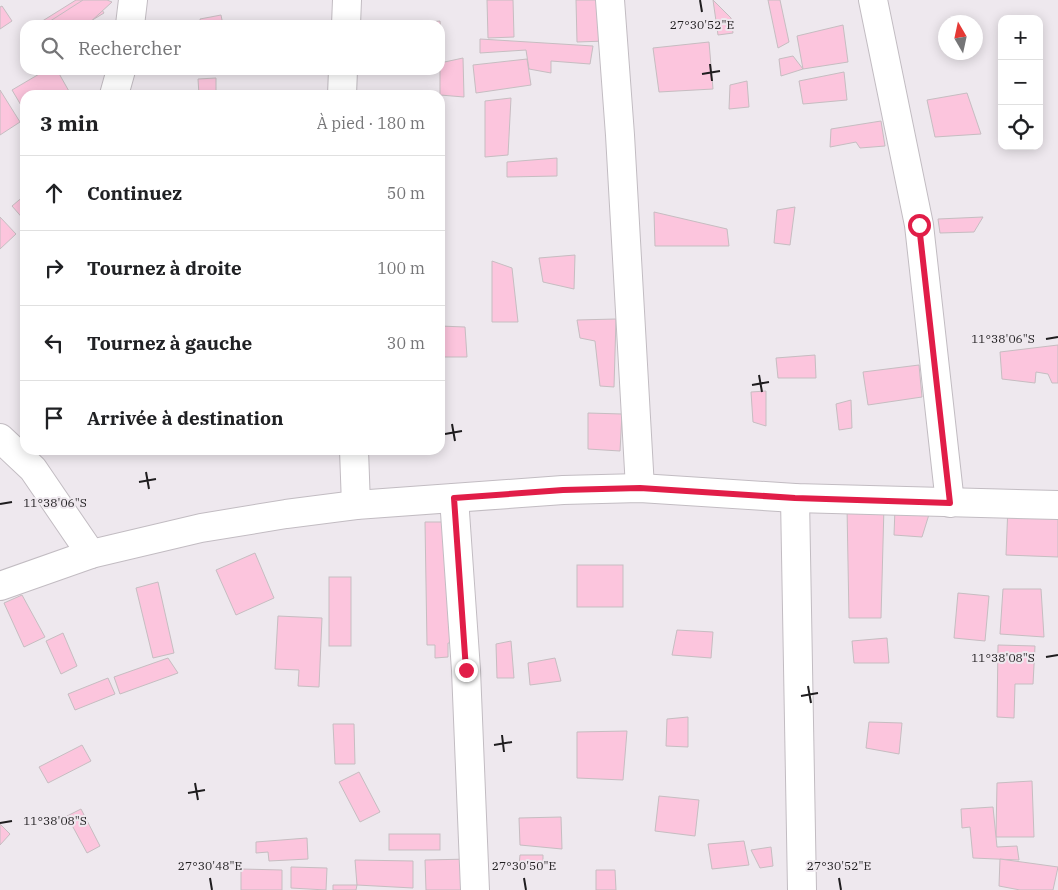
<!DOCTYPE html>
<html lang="fr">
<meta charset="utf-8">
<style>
body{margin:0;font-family:"IBM Plex Serif",serif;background:#f6f6f6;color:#202124}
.controls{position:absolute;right:15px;top:15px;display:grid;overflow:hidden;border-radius:10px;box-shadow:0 2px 12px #0003}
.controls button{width:45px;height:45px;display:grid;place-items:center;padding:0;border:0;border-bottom:1px solid #e0e0e0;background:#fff;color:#202124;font:25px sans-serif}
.compass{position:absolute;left:938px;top:15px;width:45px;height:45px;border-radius:50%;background:#fff;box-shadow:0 2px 12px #0003;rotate:351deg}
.stop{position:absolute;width:15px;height:15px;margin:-11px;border:4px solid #e11d48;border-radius:50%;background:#fff}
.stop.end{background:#e11d48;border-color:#fff;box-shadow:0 1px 5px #0008}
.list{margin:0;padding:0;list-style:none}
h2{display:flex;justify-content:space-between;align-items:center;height:65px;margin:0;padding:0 20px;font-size:21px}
h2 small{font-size:16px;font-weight:400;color:#757577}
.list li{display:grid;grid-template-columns:32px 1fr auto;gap:15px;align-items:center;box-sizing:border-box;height:75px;padding:0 20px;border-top:1px solid #e0e0e0}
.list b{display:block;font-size:19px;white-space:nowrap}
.list em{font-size:16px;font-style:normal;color:#757577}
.icon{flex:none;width:28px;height:28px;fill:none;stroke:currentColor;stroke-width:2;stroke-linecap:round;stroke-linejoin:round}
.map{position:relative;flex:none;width:1058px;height:890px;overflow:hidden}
.search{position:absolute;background:#fff;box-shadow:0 2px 12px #0003;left:20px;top:20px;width:425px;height:55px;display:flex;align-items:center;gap:12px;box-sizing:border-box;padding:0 18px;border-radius:15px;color:#757577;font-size:19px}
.panel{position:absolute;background:#fff;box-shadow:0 2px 12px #0003;left:20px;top:90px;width:425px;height:365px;border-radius:15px}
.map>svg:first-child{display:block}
</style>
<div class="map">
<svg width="1058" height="890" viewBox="0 0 1058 890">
<rect width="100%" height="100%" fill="#eee8ee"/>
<g fill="#fcc5dd" stroke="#c6bdc1">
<path d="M76 0H96L104 13 84 25H36Z"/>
<path d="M83 0H107L112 2 87 25H44Z"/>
<path d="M487 0H513L514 37 488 38Z"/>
<path d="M576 0H604L605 41 577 42Z"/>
<path d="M713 0 731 18 733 33 718 35Z"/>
<path d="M768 0H780L789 42 778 48Z"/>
<path d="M2 6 12 21 0 29V7Z"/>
<path d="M221 15 223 25H201L200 19Z"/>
<path d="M440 21 443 57H440V25H402Z"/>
<path d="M843 25 848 62 803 69 797 36Z"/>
<path d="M480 39 593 46 590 64 551 61V73L529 69 526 50 480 53Z"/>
<path d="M709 42 713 89 659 92 653 48Z"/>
<path d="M793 56 803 69 781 76 779 59Z"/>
<path d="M463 58 464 97 440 95V63Z"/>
<path d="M527 59 531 85 476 93 473 65Z"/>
<path d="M46 70H57L70 93 66 95H25V112L12 90Z"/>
<path d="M844 72 847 100 803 104 799 81Z"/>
<path d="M216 78V95H199L198 79Z"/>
<path d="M747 81 749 107 729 109 730 85Z"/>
<path d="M0 90 20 122 0 135Z"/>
<path d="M967 93 981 134 935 137 927 100Z"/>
<path d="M511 98 508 155 485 157V101Z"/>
<path d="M881 121 885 146 860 148 856 142 830 147 831 129Z"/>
<path d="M557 158V176L507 177V162Z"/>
<path d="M25 195V221L12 206Z"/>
<path d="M795 207 790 245 774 243 777 210Z"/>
<path d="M654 212 727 229 729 246H655Z"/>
<path d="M0 217 16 234 0 249Z"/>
<path d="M983 217 974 232 940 233 938 219Z"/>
<path d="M575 255 574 289 543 282 539 258Z"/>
<path d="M492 261 512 268 518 322H492Z"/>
<path d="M616 319 614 387 600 386 595 341 580 338 577 320Z"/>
<path d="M440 326 465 327 467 357H440Z"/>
<path d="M1058 345V383H1052L1048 374 1036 372 1035 383 1002 379 1000 352Z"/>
<path d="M815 355 816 378H778L776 358Z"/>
<path d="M919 365 922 397 868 405 863 372Z"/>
<path d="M766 391V426L753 422 751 392Z"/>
<path d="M851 400 852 428 839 430 836 404Z"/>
<path d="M588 413 622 414 620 451 588 449Z"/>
<path d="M884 506 881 618H849L847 507Z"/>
<path d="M1008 506 1058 508V557L1006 555Z"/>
<path d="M895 508H931L922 537 894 535Z"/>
<path d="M425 522H452L454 643H448V657L435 658V645H427Z"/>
<path d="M255 553 274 598 236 615 216 570Z"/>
<rect x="577" y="565" width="46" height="42"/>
<rect x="329" y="577" width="22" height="69"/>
<path d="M158 582 174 653 153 658 136 588Z"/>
<path d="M1003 589H1041L1044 637 1000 634Z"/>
<path d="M958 593 989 596 985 641 954 638Z"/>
<path d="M22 595 45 637 24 647 4 603Z"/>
<path d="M278 616 322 618 319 687 298 686 299 670 275 669Z"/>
<path d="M677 630 713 632 711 658 672 655Z"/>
<path d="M63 633 77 666 61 674 46 641Z"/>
<path d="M887 638 889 663H854L852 641Z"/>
<path d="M511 641 514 678H497L496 644Z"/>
<path d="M998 645 1035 646 1033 684H1015L1014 718 997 717Z"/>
<path d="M168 658 178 673 120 694 114 677Z"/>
<path d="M555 658 561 681 530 685 528 663Z"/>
<path d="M108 678 115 694 75 710 68 694Z"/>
<path d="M688 717V747L666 746 667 719Z"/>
<path d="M869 722 902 723 899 754 866 748Z"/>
<path d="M333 724H354L355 764H335Z"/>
<path d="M627 731 623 780 577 778V732Z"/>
<path d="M82 745 91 761 48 783 39 767Z"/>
<path d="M359 772 380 812 360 822 339 782Z"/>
<path d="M1032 781 1034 837H996L997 783Z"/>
<path d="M659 796 699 800 695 836 655 831Z"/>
<path d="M993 807 997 847 1017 846 1019 860 973 858 970 827 962 828 961 809Z"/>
<path d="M81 809 100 846 87 853 67 816Z"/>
<path d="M561 817 562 849 520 845 519 818Z"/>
<path d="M0 824 10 834 0 845Z"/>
<rect x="389" y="834" width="51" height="16"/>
<path d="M307 838 308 859 269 861 268 852 256 853V842Z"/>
<path d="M744 841 749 865 712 869 708 844Z"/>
<path d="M771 847 773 866 760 868 751 850Z"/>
<path d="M520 855H543V868L519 866Z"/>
<path d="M470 859 471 890H426L425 860Z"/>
<path d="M1000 859 1058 867 1053 890H1020L999 886Z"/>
<path d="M355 860 413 861V888L357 885Z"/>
<path d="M291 867 327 868 326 890 291 888Z"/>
<path d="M241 869 282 870V890H241Z"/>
<path d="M596 870H615L616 890H596Z"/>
<path d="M333 885H357L356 890H333Z"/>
</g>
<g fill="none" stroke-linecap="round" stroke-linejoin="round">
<g stroke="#c2bcc2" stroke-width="30">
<g id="street">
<path d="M610 0 620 135 640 488"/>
<path d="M873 0 919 225 950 503"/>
<path d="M130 25 133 0"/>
<path d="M346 25 347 0"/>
<path d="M114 95 121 70"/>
<path d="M342 95 343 70"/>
<path d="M0 438 33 469 91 554"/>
<path d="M354 450 356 505"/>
<path d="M454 498 466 670 475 890"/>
<path d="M795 498 802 890"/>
<path d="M0 586 91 554 201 528 286 514 356 505 563 490 640 488 795 498 1058 505"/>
</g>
</g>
<use href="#street" stroke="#fff" stroke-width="28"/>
</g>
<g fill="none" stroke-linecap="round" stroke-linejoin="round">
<path stroke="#e11d48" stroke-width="6" d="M466 670 454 498 563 490 640 488 795 498 950 503 919 225"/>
</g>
<path fill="none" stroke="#1f1d1f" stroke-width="2" d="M700 0 702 12M710 64 712 81M702 74 720 71M1046 339 1058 337M759 375 762 392M752 385 769 382M452 424 455 441M445 434 462 431M146 472 149 489M139 482 156 479M0 504 12 502M1046 657 1058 655M808 686 811 703M801 696 818 693M502 735 504 752M494 745 512 742M195 783 198 800M188 793 205 790M0 823 12 821M210 878 212 890M524 878 526 890M839 878 841 890"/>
<g font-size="12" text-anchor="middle" fill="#1f1d1f" stroke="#eee8ee" stroke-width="4" stroke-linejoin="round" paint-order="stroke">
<text x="702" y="29">27°30'52"E</text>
<text x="1003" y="343">11°38'06"S</text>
<text x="55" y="507">11°38'06"S</text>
<text x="1003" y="662">11°38'08"S</text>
<text x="55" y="825">11°38'08"S</text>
<text x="210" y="870">27°30'48"E</text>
<text x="524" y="870">27°30'50"E</text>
<text x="839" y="870">27°30'52"E</text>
</g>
</svg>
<div class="controls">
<button>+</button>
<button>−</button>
<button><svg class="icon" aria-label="locate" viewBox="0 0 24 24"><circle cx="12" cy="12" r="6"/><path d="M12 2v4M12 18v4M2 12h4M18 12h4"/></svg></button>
</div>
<svg class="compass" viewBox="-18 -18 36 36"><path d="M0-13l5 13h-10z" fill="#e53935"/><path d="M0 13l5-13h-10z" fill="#757577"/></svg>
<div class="stop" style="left:919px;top:225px"></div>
<div class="stop end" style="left:466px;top:670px"></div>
<div class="search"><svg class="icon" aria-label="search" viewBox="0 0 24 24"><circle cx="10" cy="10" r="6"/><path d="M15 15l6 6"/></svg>Rechercher</div>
<section class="panel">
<h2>3 min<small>À pied · 180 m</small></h2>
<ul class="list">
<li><svg class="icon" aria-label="ahead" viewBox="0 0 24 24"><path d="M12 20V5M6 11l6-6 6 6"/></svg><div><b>Continuez</b></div><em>50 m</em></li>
<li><svg class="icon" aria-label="right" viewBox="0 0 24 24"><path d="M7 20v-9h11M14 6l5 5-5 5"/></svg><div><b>Tournez à droite</b></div><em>100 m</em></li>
<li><svg class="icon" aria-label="left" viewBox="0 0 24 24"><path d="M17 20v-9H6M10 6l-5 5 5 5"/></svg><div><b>Tournez à gauche</b></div><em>30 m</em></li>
<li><svg class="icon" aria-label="arrive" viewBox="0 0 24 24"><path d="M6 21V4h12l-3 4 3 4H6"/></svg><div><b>Arrivée à destination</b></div></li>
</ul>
</section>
</div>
